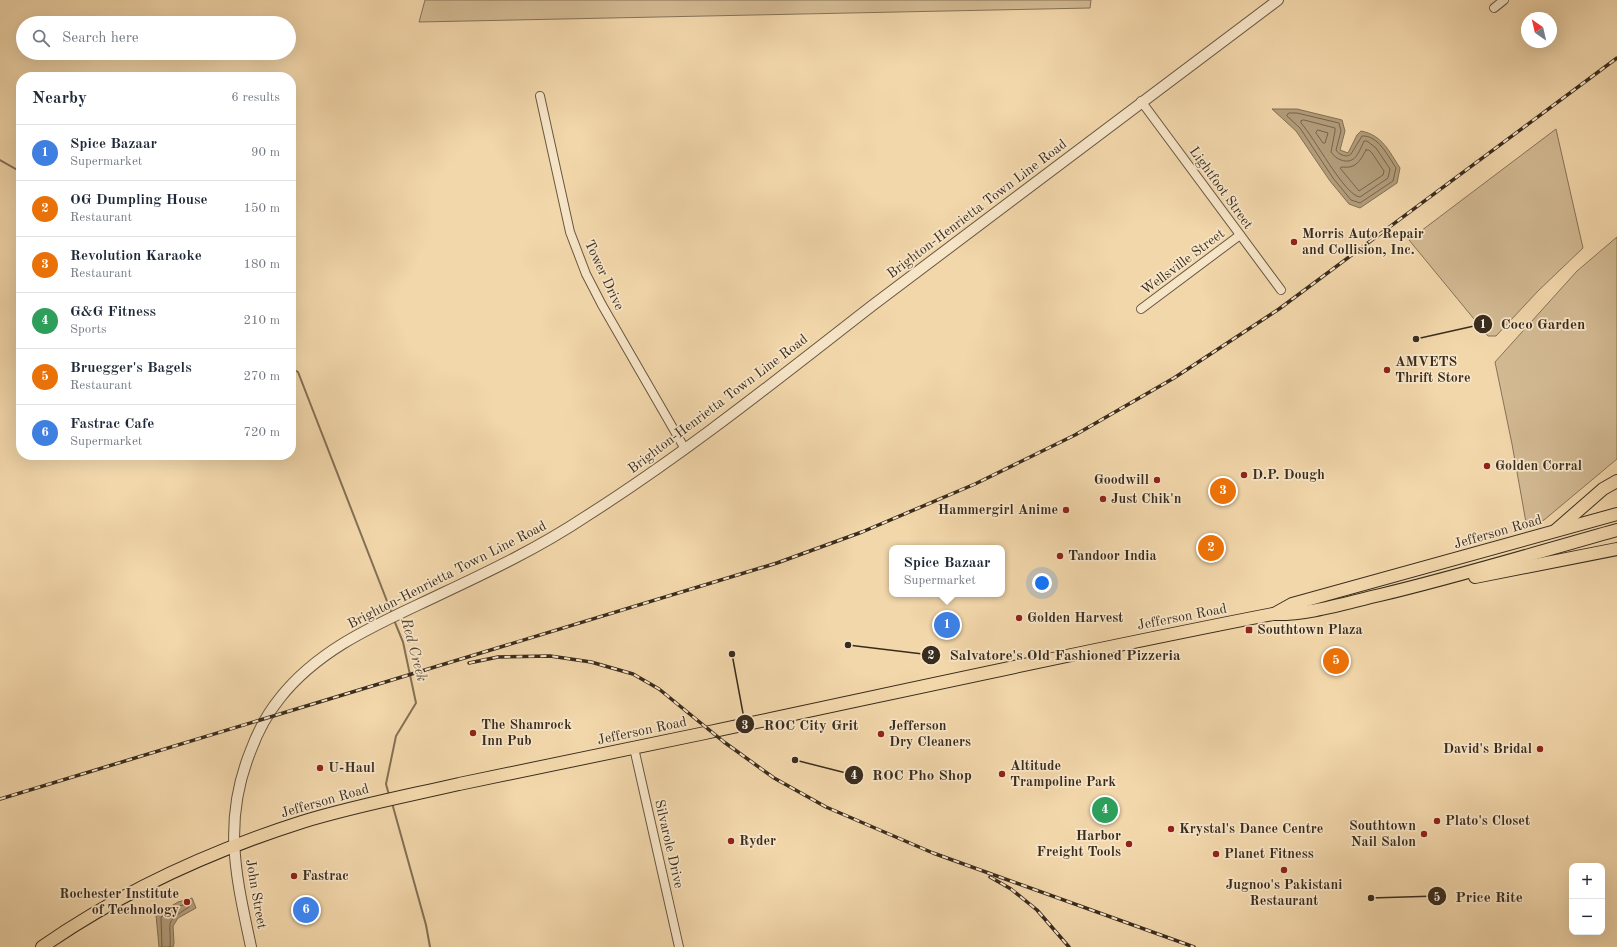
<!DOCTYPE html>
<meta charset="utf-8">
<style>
body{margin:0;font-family:"Old Standard TT",serif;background:#f2f2f3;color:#1f2937}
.controls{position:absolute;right:12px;bottom:12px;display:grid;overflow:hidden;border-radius:8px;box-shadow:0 4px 16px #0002}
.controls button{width:36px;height:36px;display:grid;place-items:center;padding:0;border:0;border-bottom:1px solid #e0e1e3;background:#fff;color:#1f2937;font:20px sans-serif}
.compass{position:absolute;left:1521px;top:12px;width:36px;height:36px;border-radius:50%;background:#fff;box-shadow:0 4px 16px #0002;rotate:326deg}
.you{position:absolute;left:1042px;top:583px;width:14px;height:14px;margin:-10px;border:3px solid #fff;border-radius:50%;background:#1a73e8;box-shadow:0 0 0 6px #1a73e833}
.badge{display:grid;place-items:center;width:26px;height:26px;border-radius:50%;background:#db2777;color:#fff;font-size:13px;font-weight:700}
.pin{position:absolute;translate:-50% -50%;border:2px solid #fff;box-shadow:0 1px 4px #0006}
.popup{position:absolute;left:889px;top:545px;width:116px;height:52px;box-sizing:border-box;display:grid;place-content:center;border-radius:8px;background:#fff;filter:drop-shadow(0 1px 3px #0005);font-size:13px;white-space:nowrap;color:#747a83}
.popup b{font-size:15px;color:#1f2937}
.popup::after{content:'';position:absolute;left:50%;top:100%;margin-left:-8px;border:8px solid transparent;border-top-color:#fff}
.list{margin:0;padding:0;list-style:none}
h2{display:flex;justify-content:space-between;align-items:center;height:52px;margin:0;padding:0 16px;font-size:17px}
h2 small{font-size:13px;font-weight:400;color:#747a83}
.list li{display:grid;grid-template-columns:26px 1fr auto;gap:12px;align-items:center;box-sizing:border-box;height:56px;padding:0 16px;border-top:1px solid #e0e1e3}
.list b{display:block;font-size:15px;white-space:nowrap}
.list p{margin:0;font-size:13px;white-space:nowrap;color:#747a83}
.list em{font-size:13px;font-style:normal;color:#747a83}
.icon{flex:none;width:22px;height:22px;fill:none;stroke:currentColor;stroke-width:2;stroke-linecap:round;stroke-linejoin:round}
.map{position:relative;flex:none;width:1617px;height:947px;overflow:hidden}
.search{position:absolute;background:#fff;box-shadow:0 4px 16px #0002;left:16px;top:16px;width:280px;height:44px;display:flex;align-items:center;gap:10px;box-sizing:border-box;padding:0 14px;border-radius:22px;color:#747a83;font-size:15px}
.panel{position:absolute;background:#fff;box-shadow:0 4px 16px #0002;left:16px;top:72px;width:280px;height:388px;border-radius:16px}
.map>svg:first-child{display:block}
</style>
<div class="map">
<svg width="1617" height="947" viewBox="0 0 1617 947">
<rect width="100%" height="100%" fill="#f2d7ab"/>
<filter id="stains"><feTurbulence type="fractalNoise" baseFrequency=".005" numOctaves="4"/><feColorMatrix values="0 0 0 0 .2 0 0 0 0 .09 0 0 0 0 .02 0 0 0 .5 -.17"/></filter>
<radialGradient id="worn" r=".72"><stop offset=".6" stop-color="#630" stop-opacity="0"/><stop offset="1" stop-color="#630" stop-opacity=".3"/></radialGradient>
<g fill="#d3ba93" stroke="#867358">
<path d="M425 0H1091L1090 8 419 22Z"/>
<path d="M1556 129 1583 248 1538 291 1496 336H1488L1409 240Z"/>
<path d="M1617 237V459L1544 520 1527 528 1512 444 1495 362 1577 271Z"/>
</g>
<g fill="#b39d7b" stroke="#837055">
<path d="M1272 109H1297L1342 120 1345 131 1340 150 1348 153 1357 135 1361 131C1382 135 1389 151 1400 168L1397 183 1360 208 1349 204 1330 181 1296 131Z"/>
<path d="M192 898 196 908 178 918 173 926 174 943 173 947H159L156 915 178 902Z"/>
</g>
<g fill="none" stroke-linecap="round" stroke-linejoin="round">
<g stroke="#76644c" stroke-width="1">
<path d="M1289 113H1297L1339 123 1341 131 1336 150C1339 155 1347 158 1351 154L1362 136C1378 135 1388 156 1396 168L1393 181 1360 203 1351 200 1333 178 1300 128 1287 116Z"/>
<path d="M1304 120 1335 128V131L1331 152C1334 156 1336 158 1341 160 1355 165 1359 152 1364 141H1367L1376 148 1390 169 1388 178 1360 197C1345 196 1314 137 1301 123V121Z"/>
<path d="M1318 130 1328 133 1325 143H1323L1316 133Z"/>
<path d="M1366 150H1369L1372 153 1384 171 1383 175 1359 191 1340 168 1342 167C1356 169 1360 161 1366 150Z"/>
<path d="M162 947 161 917 179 906 188 904 189 907C162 924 172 921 170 947"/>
</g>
<g stroke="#837055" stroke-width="2">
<path d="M0 160 21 172"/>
<path d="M291 368 298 372 392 614"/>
<path d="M389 795 386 784 396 736 416 703 403 642 394 620"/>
<path d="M392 803 426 925 430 947"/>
</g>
<g stroke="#685740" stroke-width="10">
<g id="minor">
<path d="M1494 8 1504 0"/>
<path d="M540 96 570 232 586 274 602 305 685 449"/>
<path d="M1141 101 1281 290"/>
<path d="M1141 309 1240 235"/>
<path d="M634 748 679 947"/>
</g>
</g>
<g stroke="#685740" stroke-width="12">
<path id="tertiary" d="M251 947C236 876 222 821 251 750 258 731 267 714 280 698 321 646 383 622 441 594 490 571 540 547 585 517 686 453 779 378 873 305 1007 203 1142 101 1278 0"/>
</g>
<g stroke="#3a2c1d" stroke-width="14">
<g id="primary">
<path d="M1556 530 1603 489 1617 481"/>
<path d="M1475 577 1617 549"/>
<path d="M1274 614 1292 604 1617 514"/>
<path d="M42 947C121 892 211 851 302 822 354 806 407 796 459 784 541 767 623 750 705 733 894 693 1083 651 1273 614 1309 615 1345 603 1380 595 1460 576 1538 552 1617 530"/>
</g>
</g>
<use href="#minor" stroke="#f7e5c8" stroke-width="8"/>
<use href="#tertiary" stroke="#f7e5c8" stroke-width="10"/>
<use href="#primary" stroke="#f2d7ab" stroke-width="12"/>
<g stroke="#3a2c1d" stroke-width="3.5">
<g id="rail">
<path d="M469 663 498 657 550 656 591 662 633 674 659 689 724 742 774 778 826 807 933 853 1194 947"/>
<path d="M0 799 777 563 862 532 975 484 1075 435 1174 378 1279 309 1617 58"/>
<path d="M990 877 1011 889 1037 910 1069 947"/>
</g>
</g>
<use href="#rail" stroke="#f7e5c8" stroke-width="2" stroke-dasharray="6" stroke-linecap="butt"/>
</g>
<g fill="#8f2418" stroke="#f7e5c8" stroke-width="1.5">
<circle cx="1294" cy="242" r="4"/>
<circle cx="1387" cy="370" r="4"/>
<circle cx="1487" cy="466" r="4"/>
<circle cx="1244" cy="475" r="4"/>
<circle cx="1157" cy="480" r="4"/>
<circle cx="1103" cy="499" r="4"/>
<circle cx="1066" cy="510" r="4"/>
<circle cx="1060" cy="556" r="4"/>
<circle cx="1019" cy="618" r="4"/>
<rect x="1245" y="626" width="8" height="8" rx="2"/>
<circle cx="473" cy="733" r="4"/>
<circle cx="881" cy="734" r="4"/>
<circle cx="1540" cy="749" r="4"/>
<circle cx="320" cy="768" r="4"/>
<circle cx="1002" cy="774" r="4"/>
<circle cx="1437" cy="821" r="4"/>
<circle cx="1171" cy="829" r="4"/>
<circle cx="1424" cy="834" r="4"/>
<circle cx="731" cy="841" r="4"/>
<circle cx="1129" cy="844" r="4"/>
<circle cx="1216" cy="854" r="4"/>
<circle cx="1284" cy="870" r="4"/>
<circle cx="294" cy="876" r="4"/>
<circle cx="187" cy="902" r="4"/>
</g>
<g text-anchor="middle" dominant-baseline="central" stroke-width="3.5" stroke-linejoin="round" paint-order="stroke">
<g font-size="14" fill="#3a2c1d" stroke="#f7e5c8">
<text transform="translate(1221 188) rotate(54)">Lightfoot Street</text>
<text transform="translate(977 209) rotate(-37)">Brighton-Henrietta Town Line Road</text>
<text transform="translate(1183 262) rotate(-37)">Wellsville Street</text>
<text transform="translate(604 275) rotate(65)">Tower Drive</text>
<text transform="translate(718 404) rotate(-37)">Brighton-Henrietta Town Line Road</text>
<text transform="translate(1498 532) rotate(-16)">Jefferson Road</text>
<text transform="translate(447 575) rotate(-27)">Brighton-Henrietta Town Line Road</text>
<text transform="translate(1182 617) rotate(-11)">Jefferson Road</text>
<text transform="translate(642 731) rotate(-12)">Jefferson Road</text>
<text transform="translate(325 801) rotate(-16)">Jefferson Road</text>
<text transform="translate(669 844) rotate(77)">Silvarole Drive</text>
<text transform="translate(256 894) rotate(80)">John Street</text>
</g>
<g font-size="14" font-weight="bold" fill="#3a2c1d" stroke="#f7e5c8" text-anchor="start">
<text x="1302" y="234">Morris Auto Repair<tspan x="1302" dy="16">and Collision, Inc.</tspan></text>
<text x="1395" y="362">AMVETS<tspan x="1395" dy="16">Thrift Store</tspan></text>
<text x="1495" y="466">Golden Corral</text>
<text x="1252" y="475">D.P. Dough</text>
<text x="1149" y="480" text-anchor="end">Goodwill</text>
<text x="1111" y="499">Just Chik'n</text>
<text x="1058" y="510" text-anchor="end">Hammergirl Anime</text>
<text x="1068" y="556">Tandoor India</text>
<text x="1027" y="618">Golden Harvest</text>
<text x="1257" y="630">Southtown Plaza</text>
<text x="481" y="725">The Shamrock<tspan x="481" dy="16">Inn Pub</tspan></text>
<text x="889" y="726">Jefferson<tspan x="889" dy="16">Dry Cleaners</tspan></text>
<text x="1532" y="749" text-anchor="end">David's Bridal</text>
<text x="1010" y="766">Altitude<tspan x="1010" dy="16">Trampoline Park</tspan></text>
<text x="328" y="768">U-Haul</text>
<text x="1445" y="821">Plato's Closet</text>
<text x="1416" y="826" text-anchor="end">Southtown<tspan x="1416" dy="16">Nail Salon</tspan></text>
<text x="1179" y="829">Krystal's Dance Centre</text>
<text x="1121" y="836" text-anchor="end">Harbor<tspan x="1121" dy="16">Freight Tools</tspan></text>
<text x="739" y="841">Ryder</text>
<text x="1224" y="854">Planet Fitness</text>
<text x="302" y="876">Fastrac</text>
<text x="1284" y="885" text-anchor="middle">Jugnoo's Pakistani<tspan x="1284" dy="16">Restaurant</tspan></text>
<text x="179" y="894" text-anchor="end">Rochester Institute<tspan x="179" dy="16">of Technology</tspan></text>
</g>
<g font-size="15" font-style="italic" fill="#584834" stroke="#f7e5c8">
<text transform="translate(413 650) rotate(75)">Red Creek</text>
</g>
</g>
<path fill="none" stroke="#3a2c1d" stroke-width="1.5" d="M1416 339L1483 324M848 645L931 655M732 654L745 724M795 760L854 775M1371 898L1437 896"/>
<g fill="#3a2c1d" stroke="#f7e5c8" stroke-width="1.5">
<circle cx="1416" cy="339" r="4"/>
<circle cx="848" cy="645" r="4"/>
<circle cx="732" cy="654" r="4"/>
<circle cx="795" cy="760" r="4"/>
<circle cx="1371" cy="898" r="4"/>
<circle cx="1483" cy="324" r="10"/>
<circle cx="931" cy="655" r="10"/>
<circle cx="745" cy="724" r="10"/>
<circle cx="854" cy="775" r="10"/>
<circle cx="1437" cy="896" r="10"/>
</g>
<g font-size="12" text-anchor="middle" font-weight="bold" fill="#fff">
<text x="1483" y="328">1</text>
<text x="931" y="659">2</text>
<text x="745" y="729">3</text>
<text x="854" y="779">4</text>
<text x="1437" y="901">5</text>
</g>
<g font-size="15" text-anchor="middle" font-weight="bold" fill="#3a2c1d" stroke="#f7e5c8" stroke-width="3.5" stroke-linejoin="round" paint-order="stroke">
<text x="1543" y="329">Coco Garden</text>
<text x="1065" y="660">Salvatore's Old Fashioned Pizzeria</text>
<text x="811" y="730">ROC City Grit</text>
<text x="922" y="780">ROC Pho Shop</text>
<text x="1489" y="902">Price Rite</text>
</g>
<rect width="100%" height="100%" filter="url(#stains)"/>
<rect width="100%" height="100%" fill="url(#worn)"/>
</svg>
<div class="controls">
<button>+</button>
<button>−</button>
</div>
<svg class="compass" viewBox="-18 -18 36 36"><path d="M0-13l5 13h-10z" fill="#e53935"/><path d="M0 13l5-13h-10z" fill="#747a83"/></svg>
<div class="you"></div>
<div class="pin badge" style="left:947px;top:625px;background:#3f7fe0">1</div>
<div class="popup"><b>Spice Bazaar</b>Supermarket</div>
<div class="pin badge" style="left:1211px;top:548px;background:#e8710a">2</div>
<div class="pin badge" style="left:1223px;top:491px;background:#e8710a">3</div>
<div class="pin badge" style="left:1105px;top:810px;background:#2e9e5b">4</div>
<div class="pin badge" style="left:1336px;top:661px;background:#e8710a">5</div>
<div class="pin badge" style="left:306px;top:910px;background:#3f7fe0">6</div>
<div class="search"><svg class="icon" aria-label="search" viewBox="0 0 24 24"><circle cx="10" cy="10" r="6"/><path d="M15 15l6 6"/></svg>Search here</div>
<section class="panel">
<h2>Nearby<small>6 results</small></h2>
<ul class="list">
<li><span class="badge" style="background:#3f7fe0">1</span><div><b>Spice Bazaar</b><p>Supermarket</p></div><em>90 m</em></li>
<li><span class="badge" style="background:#e8710a">2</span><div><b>OG Dumpling House</b><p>Restaurant</p></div><em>150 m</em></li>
<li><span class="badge" style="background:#e8710a">3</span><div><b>Revolution Karaoke</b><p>Restaurant</p></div><em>180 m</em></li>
<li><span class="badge" style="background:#2e9e5b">4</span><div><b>G&amp;G Fitness</b><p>Sports</p></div><em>210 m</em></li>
<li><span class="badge" style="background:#e8710a">5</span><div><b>Bruegger's Bagels</b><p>Restaurant</p></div><em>270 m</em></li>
<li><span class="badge" style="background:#3f7fe0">6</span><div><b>Fastrac Cafe</b><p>Supermarket</p></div><em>720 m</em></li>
</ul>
</section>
</div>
